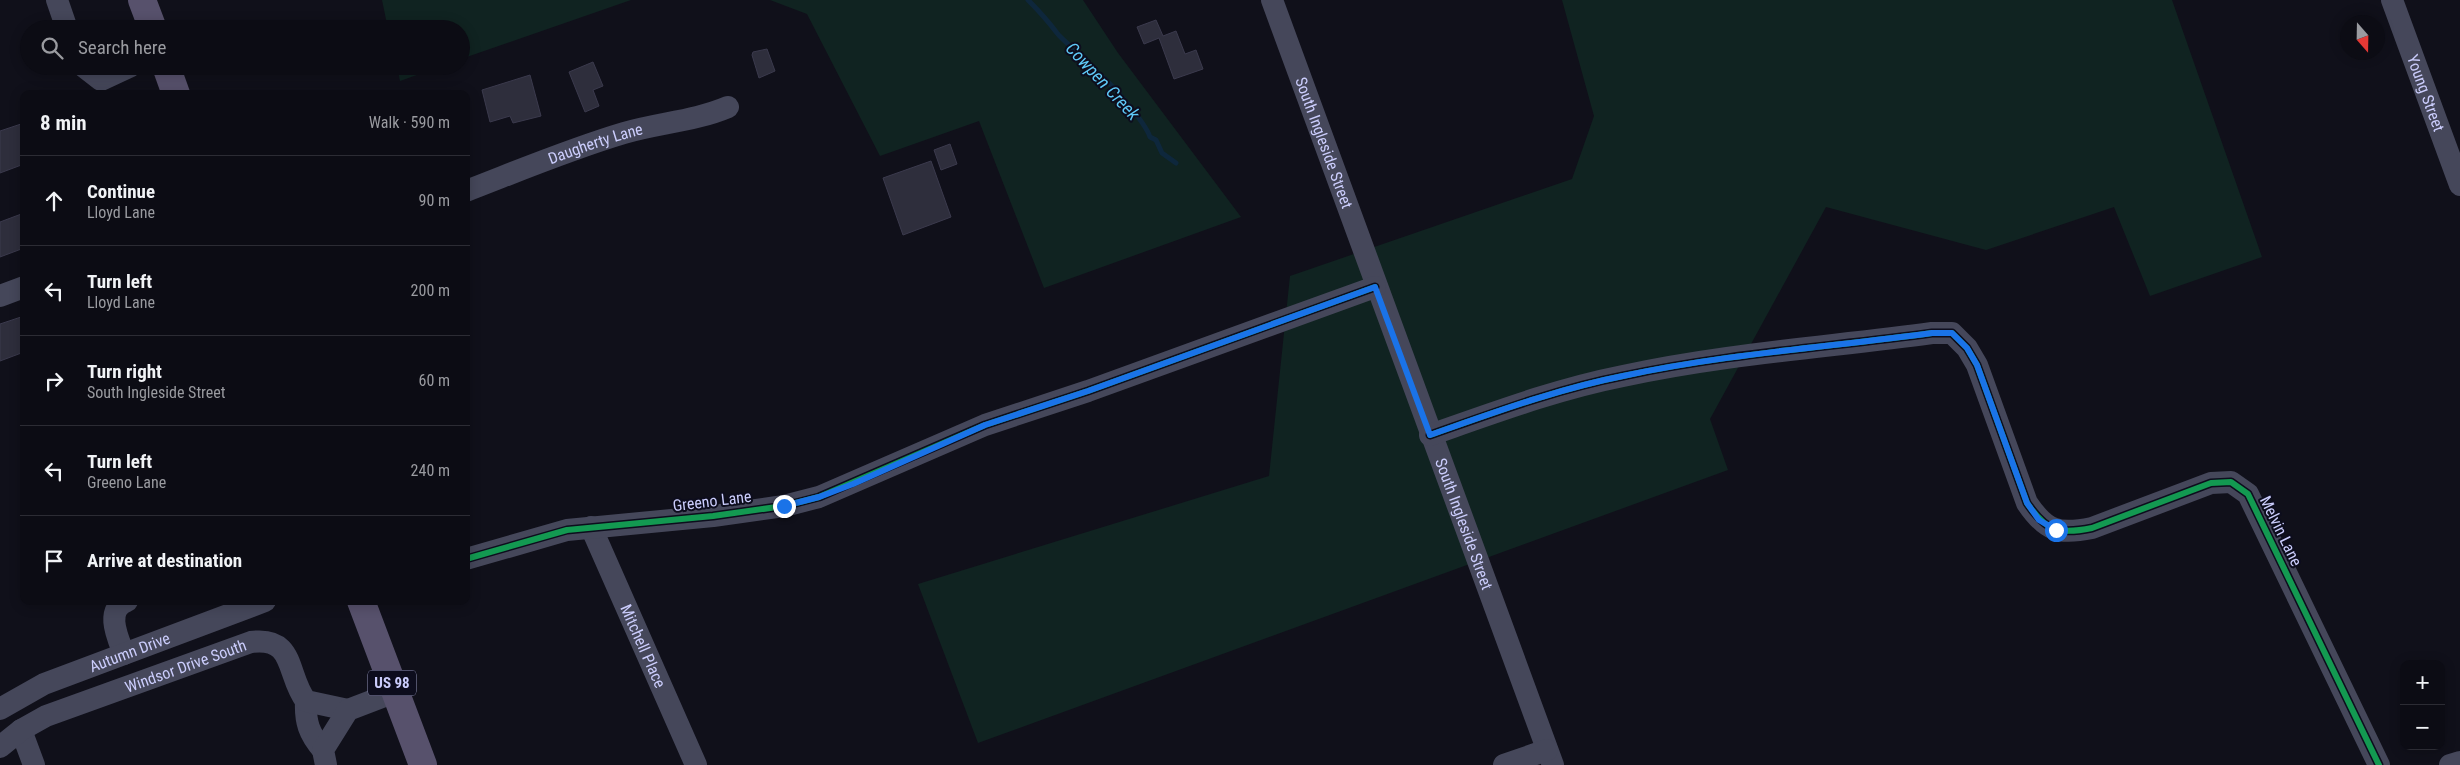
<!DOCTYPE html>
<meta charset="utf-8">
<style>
body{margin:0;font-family:"Roboto Condensed",sans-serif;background:#1a1a22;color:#f1f3f6}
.controls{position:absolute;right:15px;bottom:15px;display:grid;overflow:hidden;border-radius:10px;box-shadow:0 2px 12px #0003}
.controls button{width:45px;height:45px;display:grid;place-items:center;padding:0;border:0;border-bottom:1px solid #2c2c34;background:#0c0c14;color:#f1f3f6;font:25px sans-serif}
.compass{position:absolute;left:2340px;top:15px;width:45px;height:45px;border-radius:50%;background:#0c0c14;box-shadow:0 2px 12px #0003;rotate:160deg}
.stop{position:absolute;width:15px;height:15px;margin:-11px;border:4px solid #1a73e8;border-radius:50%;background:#fff}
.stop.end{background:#1a73e8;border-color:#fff;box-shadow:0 1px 5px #0008}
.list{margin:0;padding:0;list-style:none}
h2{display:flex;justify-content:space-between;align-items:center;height:65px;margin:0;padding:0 20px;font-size:21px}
h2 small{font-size:16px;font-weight:400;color:#9a9ba0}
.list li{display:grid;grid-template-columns:32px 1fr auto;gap:15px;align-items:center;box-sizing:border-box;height:90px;padding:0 20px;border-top:1px solid #2c2c34}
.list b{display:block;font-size:19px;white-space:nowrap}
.list p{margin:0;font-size:16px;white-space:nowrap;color:#9a9ba0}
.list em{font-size:16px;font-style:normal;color:#9a9ba0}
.icon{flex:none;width:28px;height:28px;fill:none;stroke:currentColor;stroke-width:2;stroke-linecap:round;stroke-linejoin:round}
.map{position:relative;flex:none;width:2460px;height:765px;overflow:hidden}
.search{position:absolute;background:#0c0c14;box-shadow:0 2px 12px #0003;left:20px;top:20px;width:450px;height:55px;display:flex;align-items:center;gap:12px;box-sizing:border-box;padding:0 18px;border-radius:28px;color:#9a9ba0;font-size:19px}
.panel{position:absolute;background:#0c0c14;box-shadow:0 2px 12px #0003;left:20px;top:90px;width:450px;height:515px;border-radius:10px}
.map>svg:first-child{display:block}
</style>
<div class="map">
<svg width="2460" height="765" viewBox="0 0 2460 765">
<rect width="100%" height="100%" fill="#10101a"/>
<g fill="#102321">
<path d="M382 0H631L461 59V29H388Z"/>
<path d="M770 0H1083L1118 53 1241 217 1044 288 979 121 880 156 807 14Z"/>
<path d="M1562 0H2172L2262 257 2150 296 2114 207 1986 250 1826 207 1710 419 1728 470 978 743 918 584 1269 476 1290 276 1572 179 1594 116Z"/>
<path d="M397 66H442L400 81Z"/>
</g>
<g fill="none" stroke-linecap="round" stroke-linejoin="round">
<path stroke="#0e273c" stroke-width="5" d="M1028 0C1039 11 1048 21 1057 33 1065 43 1077 49 1081 61L1093 67 1095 71C1109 80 1145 122 1150 137L1156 140 1162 153 1176 163"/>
</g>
<g fill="#2e2e3c" stroke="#3b3a4d">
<path d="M1156 20 1163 36 1176 31 1185 54 1196 50 1203 69 1174 79 1159 38 1144 44 1137 27Z"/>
<path d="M767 49 775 71 759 78 752 55 753 52Z"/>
<path d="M593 62 603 86 593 90 599 106 585 112 569 72Z"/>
<path d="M530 75 541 116 513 123 510 116 490 122 482 90Z"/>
<path d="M24 123V164L0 173V131Z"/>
<path d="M950 144 957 164 941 170 934 150Z"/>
<path d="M931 161 951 217 903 235 883 178Z"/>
<path d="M24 213V248L0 257V222Z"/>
<path d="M24 316V352L0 361V324Z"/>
</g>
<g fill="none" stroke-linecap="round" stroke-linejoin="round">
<g stroke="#45475a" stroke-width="22">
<path d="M57 0 67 29"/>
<path id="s1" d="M1272 0 1553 765"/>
<path id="s2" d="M2392 0 2460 185"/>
<path d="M83 66 101 80 131 66"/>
<path id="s3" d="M466 191C518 171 570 149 624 133 658 123 695 121 728 107"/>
<path d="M0 296 24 287"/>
<path d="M1430 435C1493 413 1557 389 1623 376 1724 354 1829 347 1932 333H1952L1967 348 1977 365 2027 503C2046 531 2058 535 2092 528L2211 483 2231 482 2248 494 2379 765"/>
<path id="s4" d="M591 527 696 765"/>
<path d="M466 559 567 530 713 516 784 506 819 497 985 425 1088 391 1375 287"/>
<path d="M124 654C118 638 104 610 127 601"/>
<path d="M306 701C305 722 309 734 323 750"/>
<path id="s5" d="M0 709 44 684 265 601"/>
<path d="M21 730 34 765"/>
<path id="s6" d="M0 747 21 730 46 716 251 642C296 636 286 675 306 701L348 710"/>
<path d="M326 765 323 750 348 710 395 692"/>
<path d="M1504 765 1547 750"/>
<path d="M2450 765 2460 762"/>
</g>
<g stroke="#57516c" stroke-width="28">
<path d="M142 0 153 29"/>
<path d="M166 66 176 94"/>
<path d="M361 601 423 765"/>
</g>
<g stroke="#0d0d1d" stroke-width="9">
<g id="cycleway">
<path d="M1430 435C1493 413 1557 389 1623 376 1724 354 1829 347 1932 333H1952L1967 348 1977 365 2027 503C2046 531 2058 535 2092 528L2211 483 2231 482 2248 494 2379 765"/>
<path d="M466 559 567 530 713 516 784 506 819 497 985 425 1088 391 1375 287"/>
</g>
</g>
<use href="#cycleway" stroke="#139951" stroke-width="6"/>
</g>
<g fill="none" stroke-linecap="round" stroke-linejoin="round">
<path stroke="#1a73e8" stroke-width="6" d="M784 506 819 497 853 484 985 425 1088 391 1375 287 1430 435C1493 413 1557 389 1623 376 1724 354 1829 347 1932 333H1952L1967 348 1977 365 2027 503 2039 520 2056 530"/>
</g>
<g text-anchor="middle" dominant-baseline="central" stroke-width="4" stroke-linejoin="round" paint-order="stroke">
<rect fill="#0d0d1d" stroke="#9293b9" stroke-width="1" x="368" y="670.5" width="48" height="25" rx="4"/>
<g font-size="15" font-weight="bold" fill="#cbcdfc">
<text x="392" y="683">US 98</text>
</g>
<g font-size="16" fill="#cbcdfc" stroke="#0d0d1d">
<text stroke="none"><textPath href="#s2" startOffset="99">Young Street</textPath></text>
<text stroke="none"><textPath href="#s1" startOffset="152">South Ingleside Street</textPath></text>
<text stroke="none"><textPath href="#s3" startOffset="138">Daugherty Lane</textPath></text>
<text transform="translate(712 501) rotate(-7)">Greeno Lane</text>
<text stroke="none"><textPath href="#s1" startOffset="558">South Ingleside Street</textPath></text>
<text transform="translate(2281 531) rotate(64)">Melvin Lane</text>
<text stroke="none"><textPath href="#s4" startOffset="130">Mitchell Place</textPath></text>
<text stroke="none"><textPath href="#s5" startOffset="142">Autumn Drive</textPath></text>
<text stroke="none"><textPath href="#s6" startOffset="204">Windsor Drive South</textPath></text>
</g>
<g font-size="18" font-style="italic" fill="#5fc9f7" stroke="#0d0d1d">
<text transform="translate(1103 81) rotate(47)">Cowpen Creek</text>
</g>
</g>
</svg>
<div class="controls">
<button>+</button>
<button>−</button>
</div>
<svg class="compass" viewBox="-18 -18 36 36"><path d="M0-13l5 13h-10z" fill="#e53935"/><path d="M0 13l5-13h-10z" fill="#9a9ba0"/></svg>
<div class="stop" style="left:2056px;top:530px"></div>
<div class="stop end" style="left:784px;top:506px"></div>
<div class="search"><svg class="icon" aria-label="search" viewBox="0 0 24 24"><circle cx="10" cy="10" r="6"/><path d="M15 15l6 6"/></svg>Search here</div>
<section class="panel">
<h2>8 min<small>Walk · 590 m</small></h2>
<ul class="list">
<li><svg class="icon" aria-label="ahead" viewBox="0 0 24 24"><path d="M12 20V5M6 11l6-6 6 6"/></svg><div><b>Continue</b><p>Lloyd Lane</p></div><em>90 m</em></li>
<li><svg class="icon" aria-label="left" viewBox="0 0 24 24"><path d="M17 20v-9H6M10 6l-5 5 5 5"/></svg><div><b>Turn left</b><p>Lloyd Lane</p></div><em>200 m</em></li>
<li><svg class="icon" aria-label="right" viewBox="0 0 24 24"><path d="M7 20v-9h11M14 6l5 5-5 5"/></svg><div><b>Turn right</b><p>South Ingleside Street</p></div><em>60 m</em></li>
<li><svg class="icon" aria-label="left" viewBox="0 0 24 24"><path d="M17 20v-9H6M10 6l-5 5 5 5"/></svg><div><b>Turn left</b><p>Greeno Lane</p></div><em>240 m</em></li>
<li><svg class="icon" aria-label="arrive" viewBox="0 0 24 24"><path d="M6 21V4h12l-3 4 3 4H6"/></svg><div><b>Arrive at destination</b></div></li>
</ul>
</section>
</div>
